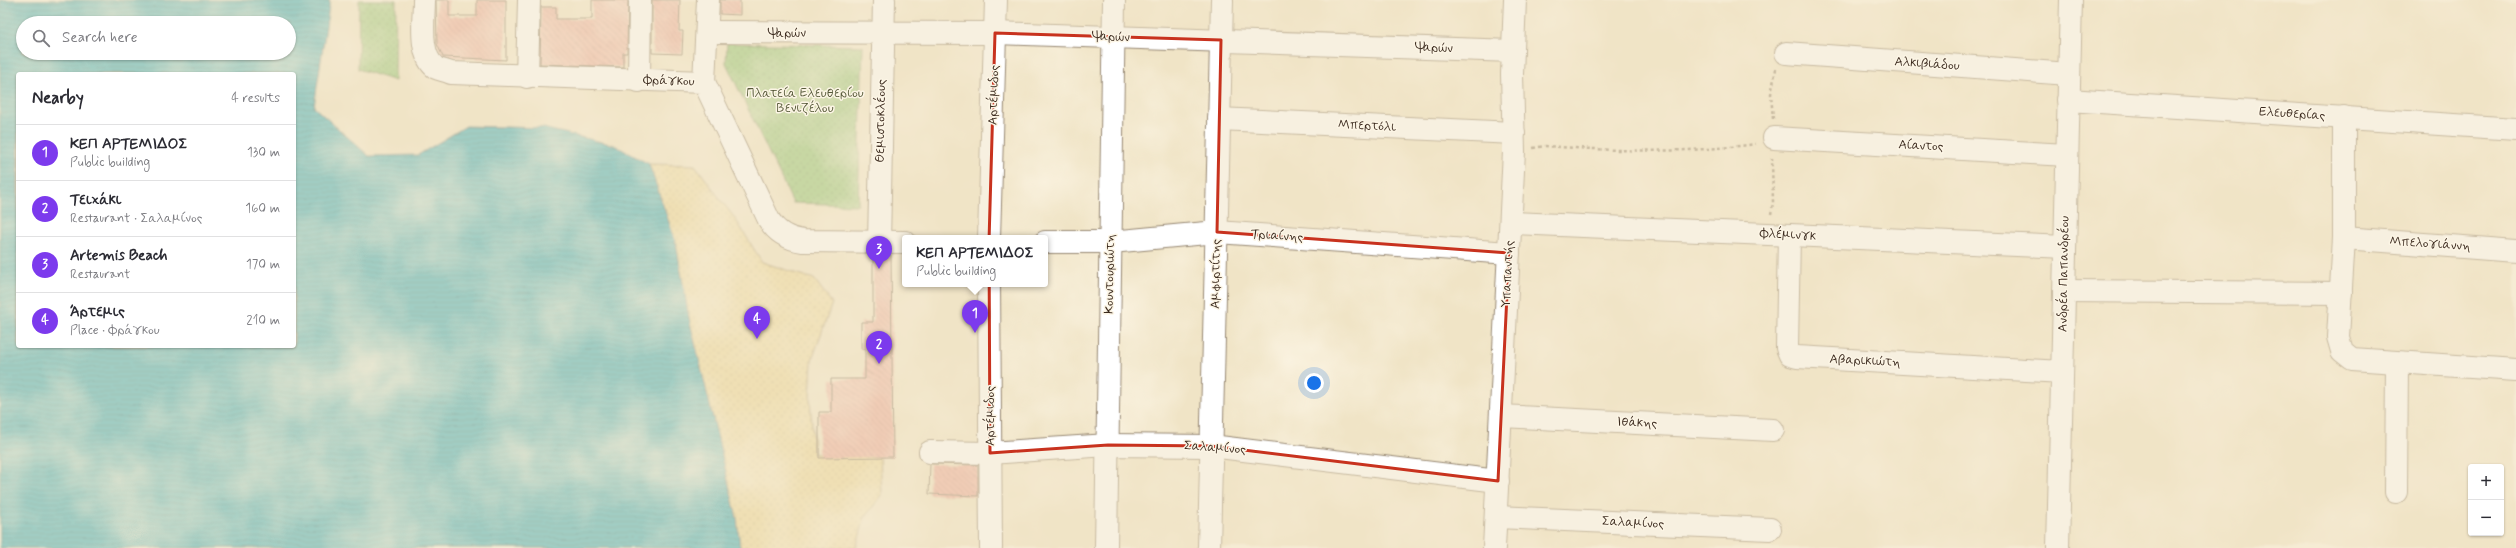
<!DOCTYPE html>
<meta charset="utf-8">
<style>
body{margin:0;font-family:Mynerve,sans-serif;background:#f2f2f3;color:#2b2b33}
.controls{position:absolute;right:12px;bottom:12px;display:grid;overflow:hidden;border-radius:4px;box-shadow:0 1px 3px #0004}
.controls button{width:36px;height:36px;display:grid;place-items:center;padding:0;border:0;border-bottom:1px solid #e1e1e2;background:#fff;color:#2b2b33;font:20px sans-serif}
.you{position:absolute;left:1314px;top:383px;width:14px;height:14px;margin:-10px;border:3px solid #fff;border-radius:50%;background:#1a73e8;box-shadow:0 0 0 6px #1a73e833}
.badge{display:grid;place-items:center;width:26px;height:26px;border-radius:50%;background:#7c3aed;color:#fff;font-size:13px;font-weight:700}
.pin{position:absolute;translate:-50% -33px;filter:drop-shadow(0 1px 2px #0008)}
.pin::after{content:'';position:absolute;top:21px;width:14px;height:12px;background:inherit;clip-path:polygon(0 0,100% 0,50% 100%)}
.popup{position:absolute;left:902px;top:235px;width:146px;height:52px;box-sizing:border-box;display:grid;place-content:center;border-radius:4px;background:#fff;filter:drop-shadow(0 1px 3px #0005);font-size:13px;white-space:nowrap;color:#7c7c81}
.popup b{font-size:15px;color:#2b2b33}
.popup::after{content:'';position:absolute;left:50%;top:100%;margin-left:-8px;border:8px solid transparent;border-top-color:#fff}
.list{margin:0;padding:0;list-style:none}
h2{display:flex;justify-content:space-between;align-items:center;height:52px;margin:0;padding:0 16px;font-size:17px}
h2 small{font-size:13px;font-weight:400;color:#7c7c81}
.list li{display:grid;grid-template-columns:26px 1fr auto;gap:12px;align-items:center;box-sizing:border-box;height:56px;padding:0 16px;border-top:1px solid #e1e1e2}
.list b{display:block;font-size:15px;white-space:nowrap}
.list p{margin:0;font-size:13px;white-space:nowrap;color:#7c7c81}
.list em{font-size:13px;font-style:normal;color:#7c7c81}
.icon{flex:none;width:22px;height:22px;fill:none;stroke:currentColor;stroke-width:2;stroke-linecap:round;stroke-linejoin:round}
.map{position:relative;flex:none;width:2516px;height:548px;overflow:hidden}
.search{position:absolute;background:#fff;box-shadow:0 1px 3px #0004;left:16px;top:16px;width:280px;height:44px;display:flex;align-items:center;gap:10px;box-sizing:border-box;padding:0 14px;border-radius:22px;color:#7c7c81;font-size:15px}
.panel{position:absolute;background:#fff;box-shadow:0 1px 3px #0004;left:16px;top:72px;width:280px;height:276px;border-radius:4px}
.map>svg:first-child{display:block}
</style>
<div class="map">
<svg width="2516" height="548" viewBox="0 0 2516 548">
<defs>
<pattern id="green-dots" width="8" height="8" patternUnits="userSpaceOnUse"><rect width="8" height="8" fill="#96c879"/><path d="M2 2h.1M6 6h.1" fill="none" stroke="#7ca363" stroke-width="1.8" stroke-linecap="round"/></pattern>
<pattern id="sand-dots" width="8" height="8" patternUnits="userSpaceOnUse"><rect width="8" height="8" fill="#eeda9e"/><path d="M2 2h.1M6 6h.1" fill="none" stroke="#cdbb88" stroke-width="1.8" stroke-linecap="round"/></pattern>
<pattern id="water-rules" width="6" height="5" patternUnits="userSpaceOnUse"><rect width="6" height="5" fill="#43b2bf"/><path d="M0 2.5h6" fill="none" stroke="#39919b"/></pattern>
<pattern id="building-back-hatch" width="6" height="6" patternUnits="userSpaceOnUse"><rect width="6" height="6" fill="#f1b0a1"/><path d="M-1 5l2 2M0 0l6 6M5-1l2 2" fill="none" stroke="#c48f83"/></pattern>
</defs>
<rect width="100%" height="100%" fill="#fcf5e5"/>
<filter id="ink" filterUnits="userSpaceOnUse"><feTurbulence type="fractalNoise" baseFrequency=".025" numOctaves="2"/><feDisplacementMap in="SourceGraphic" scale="8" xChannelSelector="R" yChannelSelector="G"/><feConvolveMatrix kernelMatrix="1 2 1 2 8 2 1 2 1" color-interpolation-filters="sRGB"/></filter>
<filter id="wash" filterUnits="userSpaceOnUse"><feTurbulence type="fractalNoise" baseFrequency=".012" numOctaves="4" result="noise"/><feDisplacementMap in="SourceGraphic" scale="16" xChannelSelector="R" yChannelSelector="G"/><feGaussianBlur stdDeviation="0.9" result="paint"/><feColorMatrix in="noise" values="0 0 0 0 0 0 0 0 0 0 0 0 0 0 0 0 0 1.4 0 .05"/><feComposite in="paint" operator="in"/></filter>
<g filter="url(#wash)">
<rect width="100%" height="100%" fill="#f0e4c6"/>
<g fill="url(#green-dots)" stroke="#68794c">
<path d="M359 0H396L395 81 358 69Z"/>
<path d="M727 43 863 46 858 205 793 203 726 63Z"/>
</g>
<path fill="url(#sand-dots)" stroke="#94825e" d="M649 164 695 165 736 220 762 262 814 279 832 303 812 360 810 399 814 454 880 456 882 495 865 517 856 548H740L737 518 689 318 676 243Z"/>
<path fill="url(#water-rules)" stroke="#3f6e6e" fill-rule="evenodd" d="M0 0H330L314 107 369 156 418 155 466 126 543 128 614 145 649 164 676 243 689 318 737 518 740 548H0ZM23 23H289V53H23ZM18 74H294V346H18Z"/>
<g id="blocks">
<g fill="url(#building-back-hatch)">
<path d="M436 0H449V16H477V0H506V60L443 57 437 44Z"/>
<path d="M592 0H628L627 53H623V67L540 64 541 7H556V19H592Z"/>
<path d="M652 0H680L679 31H683L682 54 652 53Z"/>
<path d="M720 0H740V15L720 14Z"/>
<path d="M873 255H891L893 457 819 458V412H831V379H865V349H861V322H873Z"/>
<path d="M930 464 978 465V496L929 494Z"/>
</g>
</g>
</g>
<g filter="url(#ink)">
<use href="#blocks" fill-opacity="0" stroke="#968772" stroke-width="1"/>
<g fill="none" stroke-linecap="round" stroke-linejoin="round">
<g stroke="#968772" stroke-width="24">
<g id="minor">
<path d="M424 0C424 19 418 55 436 68 440 70 447 71 451 73L704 82 769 220C777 233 788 239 803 241L905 242"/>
<path d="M708 32 995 33 1513 51"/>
<path d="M1786 53 2069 74"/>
<path d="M527 77 529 0"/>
<path d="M639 81 640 0"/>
<path d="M704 82 708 0"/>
<path d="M2068 100 2516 129"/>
<path d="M2344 117V238L2338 337 2342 351 2352 359 2516 370"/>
<path d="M1219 119 1514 133"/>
<path d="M1774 138 2067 155"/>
<path d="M1512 223 2065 247"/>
<path d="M1789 235 1787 348 1790 355 1797 357 2062 372"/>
<path d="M2344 238 2516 251"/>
<path d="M1045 242H1111L1217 232 1509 253"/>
<path d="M879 243 884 0"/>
<path d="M2064 291 2341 293"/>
<path d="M1501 416 1773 430"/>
<path d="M930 452 990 453 1108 445 1211 446 1498 481"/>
<path d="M2396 492 2397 363"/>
<path d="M1496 517 1770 529"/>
<path d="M1106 548 1114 0"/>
<path d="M1209 548 1222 0"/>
<path d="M1494 548 1514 151 1512 74 1515 0"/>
<path d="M2058 548 2071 0"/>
</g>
</g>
<g stroke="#968772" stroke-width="24">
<g id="major">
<path d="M989 238 996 0"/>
<path d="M989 284 991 548"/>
</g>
</g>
<g stroke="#968772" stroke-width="2.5" stroke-dasharray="3 3" stroke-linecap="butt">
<path d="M1773 119 1771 94 1776 69"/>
<path d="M1533 148 1545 146C1616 151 1685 154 1755 144"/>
<path d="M1771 214 1773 203 1772 158"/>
</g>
<use href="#minor" stroke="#fff" stroke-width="22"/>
<use href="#major" stroke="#fff" stroke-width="22"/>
</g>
</g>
<path d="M0 0H2516V548H0ZM995 33 1221 40 1217 232 1509 253 1498 481 1211 446 1108 445 990 453 989 241Z" fill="#f0e4c6" fill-opacity=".55" fill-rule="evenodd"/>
<path fill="none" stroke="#c8321e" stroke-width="3" stroke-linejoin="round" d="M995 33 1221 40 1217 232 1509 253 1498 481 1211 446 1108 445 990 453 989 241Z"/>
<g text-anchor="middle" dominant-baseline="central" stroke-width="3" stroke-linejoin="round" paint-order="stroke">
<g font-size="13" fill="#3b2a1e" stroke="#fcf5e5">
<text x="787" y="33">Ψαρών</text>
<text transform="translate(1111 37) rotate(2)">Ψαρών</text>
<text transform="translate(1434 48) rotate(2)">Ψαρών</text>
<text transform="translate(1927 64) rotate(4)">Αλκιβιάδου</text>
<text transform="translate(669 81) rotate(2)">Φράγκου</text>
<text transform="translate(994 95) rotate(-88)">Αρτέμιδος</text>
<text transform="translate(2292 114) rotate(4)">Ελευθερίας</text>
<text transform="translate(881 121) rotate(-89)">Θεμιστοκλέους</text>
<text transform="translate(1367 126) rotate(3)">Μπερτόλι</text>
<text transform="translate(1921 146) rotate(3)">Αίαντος</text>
<text transform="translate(1788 235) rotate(3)">Φλέμινγκ</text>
<text transform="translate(1277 236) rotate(4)">Τριαίνης</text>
<text transform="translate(2430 244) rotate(4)">Μπελογιάννη</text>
<text transform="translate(1110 274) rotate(-89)">Κουντουριώτη</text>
<text transform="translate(1216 274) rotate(-89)">Αμφιρτίτης</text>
<text transform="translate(1508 274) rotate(-87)">Υπαπαντής</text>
<text transform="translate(2064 274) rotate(-89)">Ανδρέα Παπανδρέου</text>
<text transform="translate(1865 361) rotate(3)">Αβαρικιώτη</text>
<text transform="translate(990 416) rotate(-90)">Αρτέμιδος</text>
<text transform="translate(1637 423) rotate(3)">Ιθάκης</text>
<text transform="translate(1215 448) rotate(4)">Σαλαμίνος</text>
<text transform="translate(1633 523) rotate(3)">Σαλαμίνος</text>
</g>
<g font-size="13" fill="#565939" stroke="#fcf5e5">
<text x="805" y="93">Πλατεία Ελευθερίου<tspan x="805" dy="15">Βενιζέλου</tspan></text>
</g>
</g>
</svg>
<div class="controls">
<button>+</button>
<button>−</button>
</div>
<div class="you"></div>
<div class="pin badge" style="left:975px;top:333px">1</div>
<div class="popup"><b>ΚΕΠ ΑΡΤΕΜΙΔΟΣ</b>Public building</div>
<div class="pin badge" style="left:879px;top:364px">2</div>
<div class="pin badge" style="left:879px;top:269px">3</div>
<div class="pin badge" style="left:757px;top:339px">4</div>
<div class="search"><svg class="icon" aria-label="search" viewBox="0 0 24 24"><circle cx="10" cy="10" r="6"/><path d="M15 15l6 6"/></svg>Search here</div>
<section class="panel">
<h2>Nearby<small>4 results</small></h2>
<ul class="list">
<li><span class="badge">1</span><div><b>ΚΕΠ ΑΡΤΕΜΙΔΟΣ</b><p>Public building</p></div><em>130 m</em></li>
<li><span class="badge">2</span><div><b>Τειχάκι</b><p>Restaurant · Σαλαμίνος</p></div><em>160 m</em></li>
<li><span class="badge">3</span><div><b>Artemis Beach</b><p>Restaurant</p></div><em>170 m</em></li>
<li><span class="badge">4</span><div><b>Άρτεμις</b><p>Place · Φράγκου</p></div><em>210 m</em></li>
</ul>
</section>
</div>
